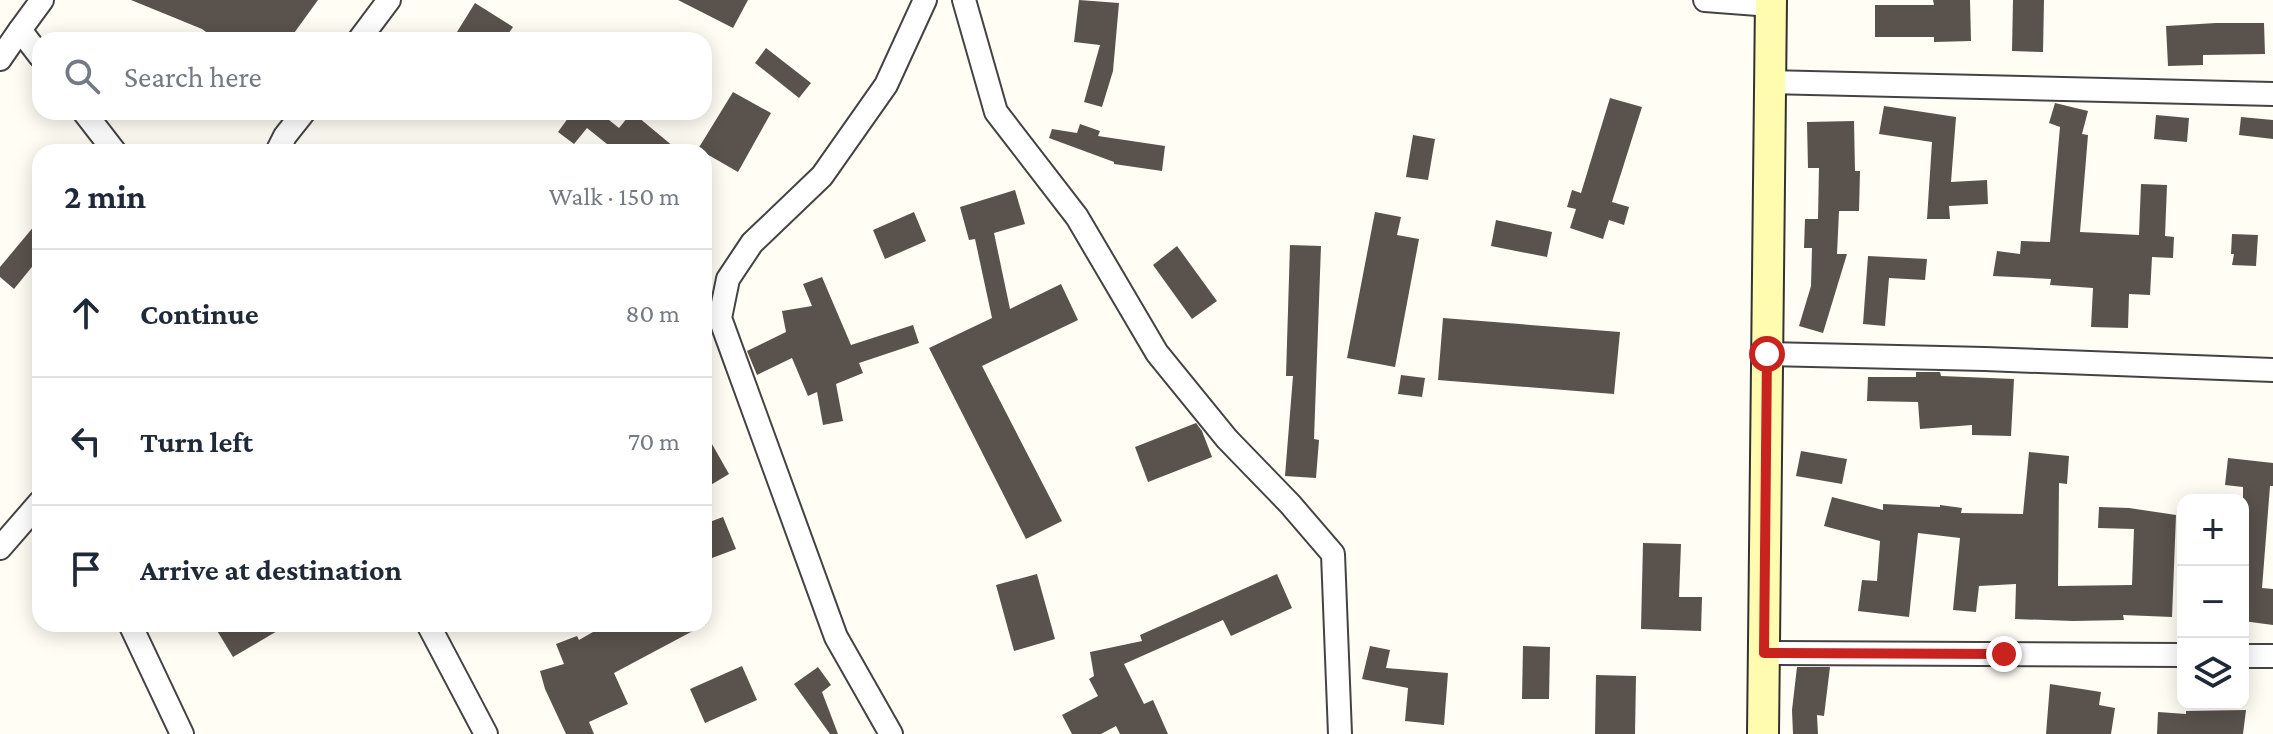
<!DOCTYPE html>
<meta charset="utf-8">
<style>
body{margin:0;font-family:"Crimson Pro",serif;background:#f6f6f7;color:#1f2937}
.controls{position:absolute;right:24px;bottom:24px;display:grid;overflow:hidden;border-radius:16px;box-shadow:0 4px 20px #0003}
.controls button{width:72px;height:72px;display:grid;place-items:center;padding:0;border:0;border-bottom:2px solid #e0e1e3;background:#fff;color:#1f2937;font:40px sans-serif}
.stop{position:absolute;width:24px;height:24px;margin:-18px;border:6px solid #c92320;border-radius:50%;background:#fff}
.stop.end{background:#c92320;border-color:#fff;box-shadow:0 2px 8px #0008}
.list{margin:0;padding:0;list-style:none}
h2{display:flex;justify-content:space-between;align-items:center;height:104px;margin:0;padding:0 32px;font-size:34px}
h2 small{font-size:26px;font-weight:400;color:#747a83}
.list li{display:grid;grid-template-columns:52px 1fr auto;gap:24px;align-items:center;box-sizing:border-box;height:128px;padding:0 32px;border-top:2px solid #e0e1e3}
.list b{display:block;font-size:30px;white-space:nowrap}
.list em{font-size:26px;font-style:normal;color:#747a83}
.icon{flex:none;width:44px;height:44px;fill:none;stroke:currentColor;stroke-width:2;stroke-linecap:round;stroke-linejoin:round}
.map{position:relative;flex:none;width:2273px;height:734px;overflow:hidden}
.search{position:absolute;background:#fff;box-shadow:0 4px 20px #0003;left:32px;top:32px;width:680px;height:88px;display:flex;align-items:center;gap:20px;box-sizing:border-box;padding:0 28px;border-radius:24px;color:#747a83;font-size:30px}
.panel{position:absolute;background:#fff;box-shadow:0 4px 20px #0003;left:32px;top:144px;width:680px;height:488px;border-radius:24px}
.map>svg:first-child{display:block}
</style>
<div class="map">
<svg width="2273" height="734" viewBox="0 0 2273 734">
<rect width="100%" height="100%" fill="#fffdf4"/>
<g fill="#5a524c">
<path d="M131 0H318L289 40H217L202 29Z"/>
<path d="M678 0H748L733 28Z"/>
<path d="M1079 0 1119 3 1113 71 1102 107 1084 102 1100 45 1074 42Z"/>
<path d="M1933 0H1970L1971 41 1934 42V37H1875V5H1934Z"/>
<path d="M2013 0H2044L2043 52 2012 51Z"/>
<path d="M475 3 513 27 504 40H452Z"/>
<path d="M2216 23H2264L2265 54 2203 55V65L2168 66 2166 26Z"/>
<path d="M766 48 811 83 799 98 755 63Z"/>
<path d="M733 92 771 113 738 172 698 149Z"/>
<path d="M1610 98 1642 107 1612 202 1629 207 1624 225 1609 220 1603 239 1570 228 1576 209 1567 207 1572 190 1581 193Z"/>
<path d="M2055 103 2088 111 2082 134 2088 135 2080 232 2139 235 2141 184 2167 185 2165 236 2174 237 2173 258 2152 257 2150 295 2129 294 2128 328 2091 327 2093 288 2050 285 2051 279 1993 276 1997 251 2020 254 2021 241 2050 242 2060 127 2049 123Z"/>
<path d="M1884 106 1956 117 1951 182 1987 180 1988 204 1949 206 1950 219H1927L1932 142 1879 134Z"/>
<path d="M568 112H599L619 128 632 112 680 152H617L587 128 574 144 558 132 571 114Z"/>
<path d="M2156 115 2189 118 2187 142 2154 139Z"/>
<path d="M2241 117 2273 120V139L2239 135Z"/>
<path d="M1854 121 1855 171H1860L1859 211H1839L1837 254H1847L1823 333 1799 326 1811 286 1812 248H1804L1805 219H1818L1819 168H1808L1807 122Z"/>
<path d="M1080 124 1100 131 1098 136 1165 146 1162 171 1114 164V162L1049 138 1052 129 1077 133Z"/>
<path d="M1413 135 1435 139 1428 180 1406 177Z"/>
<path d="M1015 190 1025 224 994 233 1010 309 1061 284 1078 320 982 366 1062 521 1026 539 929 348 992 318 975 239 969 240 960 207Z"/>
<path d="M914 212 926 241 885 259 873 230Z"/>
<path d="M1375 212 1401 217 1397 235 1419 239 1395 367 1347 358Z"/>
<path d="M40 219V257L14 289 0 277V267Z"/>
<path d="M1496 220 1552 232 1547 257 1491 246Z"/>
<path d="M2232 234 2258 235 2256 266 2232 265 2234 254H2231Z"/>
<path d="M1290 245 1321 246 1314 439 1319 440 1316 478 1285 476 1293 376H1286Z"/>
<path d="M1177 246 1217 301 1192 319 1153 265Z"/>
<path d="M1868 256 1927 259 1925 280 1889 278 1885 326 1863 324Z"/>
<path d="M822 277 851 345 913 325 919 343 859 363 863 373 836 384 843 421 823 425 817 392 808 396 792 358 757 375 747 351 786 332 782 311 812 306 803 284Z"/>
<path d="M1443 318 1620 332 1614 394 1438 380Z"/>
<path d="M1916 372H1940L1941 376 2014 379 2011 436 1972 435V425L1920 429 1918 402 1867 401 1868 377H1916Z"/>
<path d="M1401 375 1425 378 1422 397 1398 394Z"/>
<path d="M1196 423 1202 431 1212 457 1148 482 1135 447Z"/>
<path d="M704 430 729 474 704 489Z"/>
<path d="M1801 451 1847 459 1842 484 1796 476Z"/>
<path d="M2029 452 2069 456 2067 484 2059 483 2058 586 2132 585 2134 529 2098 528 2099 507 2129 508 2176 515 2172 617 2123 615 2124 620 2073 621 2015 619 2016 584 1979 586 1976 612 1953 610 1960 538 1918 533 1909 617 1858 611 1862 580 1877 581 1880 541 1824 526 1832 497 1883 510V504L1940 507V505L1962 508 1961 513 2023 514Z"/>
<path d="M2228 458 2273 463V486H2270L2262 588 2273 589V625L2243 621V487L2225 485Z"/>
<path d="M723 517 736 549 704 561V524Z"/>
<path d="M1643 543 1681 544 1679 597H1702L1701 631 1641 629Z"/>
<path d="M1037 574 1055 639 1014 651 996 585Z"/>
<path d="M1277 574 1292 608 1231 636 1223 620 1124 664 1144 704 1153 700 1168 734H1120L1116 726 1101 734H1072L1062 715 1098 696 1089 679 1094 676 1090 652 1142 641 1140 635Z"/>
<path d="M213 624H289L233 657Z"/>
<path d="M607 624H706L614 673 628 704 589 722 594 734H566L545 689 540 671 564 664 556 644 577 636 579 640Z"/>
<path d="M1370 646 1390 650 1386 668 1448 673 1444 725 1405 721 1408 688 1362 679Z"/>
<path d="M1523 646 1550 647 1549 699H1522Z"/>
<path d="M742 666 757 700 705 723 690 689Z"/>
<path d="M818 667 831 685 822 692 838 734H830L794 684Z"/>
<path d="M1797 667H1830L1824 716 1817 715 1818 734H1793L1792 710Z"/>
<path d="M1596 675 1636 676 1635 734H1595Z"/>
<path d="M2050 684 2101 692 2099 705 2115 708 2111 734H2046Z"/>
<path d="M2246 710 2243 734H2157L2158 712 2186 714V711Z"/>
</g>
<g fill="none" stroke-linecap="round" stroke-linejoin="round">
<g stroke="#434343" stroke-width="26">
<g id="street">
<path d="M964 0 996 112 1077 217 1157 353 1227 439 1290 504 1333 554 1340 734"/>
<path d="M1705 0 1771 5"/>
<path d="M359 40 389 0"/>
<path d="M40 56 20 30 42 0"/>
<path d="M0 59 20 30"/>
<path d="M1770 82 2273 94"/>
<path d="M84 112 115 152"/>
<path d="M277 152 285 136 304 112"/>
<path d="M1767 354 1985 359 2273 370"/>
<path d="M0 548 40 502"/>
<path d="M130 624 182 734"/>
<path d="M428 624 486 734"/>
<path d="M1764 653 2183 655"/>
<path d="M2243 656H2273"/>
<path d="M891 734 836 637 720 318 728 279 752 243 822 176 886 85 925 0"/>
</g>
</g>
<g stroke="#323232" stroke-width="34">
<path id="secondary" d="M1763 734 1771 0"/>
</g>
<use href="#street" stroke="#fff" stroke-width="22"/>
<use href="#secondary" stroke="#fffbaf" stroke-width="30"/>
</g>
<g fill="none" stroke-linecap="round" stroke-linejoin="round">
<path stroke="#c92320" stroke-width="10" d="M1767 354 1764 653 2004 654"/>
</g>
</svg>
<div class="controls">
<button>+</button>
<button>−</button>
<button><svg class="icon" aria-label="layers" viewBox="0 0 24 24"><path d="M12 4l9 5-9 5-9-5zM3 14l9 5 9-5"/></svg></button>
</div>
<div class="stop" style="left:1767px;top:354px"></div>
<div class="stop end" style="left:2004px;top:654px"></div>
<div class="search"><svg class="icon" aria-label="search" viewBox="0 0 24 24"><circle cx="10" cy="10" r="6"/><path d="M15 15l6 6"/></svg>Search here</div>
<section class="panel">
<h2>2 min<small>Walk · 150 m</small></h2>
<ul class="list">
<li><svg class="icon" aria-label="ahead" viewBox="0 0 24 24"><path d="M12 20V5M6 11l6-6 6 6"/></svg><div><b>Continue</b></div><em>80 m</em></li>
<li><svg class="icon" aria-label="left" viewBox="0 0 24 24"><path d="M17 20v-9H6M10 6l-5 5 5 5"/></svg><div><b>Turn left</b></div><em>70 m</em></li>
<li><svg class="icon" aria-label="arrive" viewBox="0 0 24 24"><path d="M6 21V4h12l-3 4 3 4H6"/></svg><div><b>Arrive at destination</b></div></li>
</ul>
</section>
</div>
